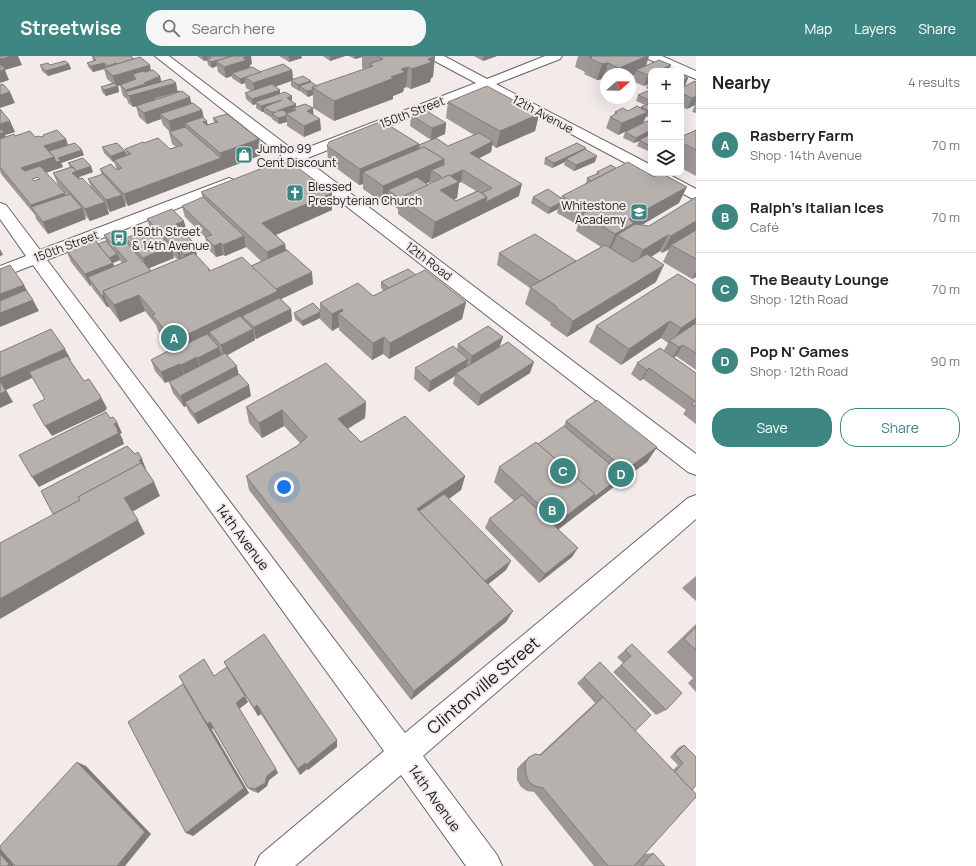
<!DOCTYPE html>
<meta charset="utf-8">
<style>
body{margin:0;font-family:Manrope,sans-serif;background:#f6f6f6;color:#222}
.controls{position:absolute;right:12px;top:12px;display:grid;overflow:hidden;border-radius:8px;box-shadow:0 4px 16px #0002}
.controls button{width:36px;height:36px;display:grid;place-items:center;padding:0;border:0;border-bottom:1px solid #e0e0e0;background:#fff;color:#222;font:20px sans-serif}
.compass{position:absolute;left:600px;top:12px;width:36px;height:36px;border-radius:50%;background:#fff;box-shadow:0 4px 16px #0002;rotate:70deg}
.you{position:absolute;left:284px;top:431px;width:14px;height:14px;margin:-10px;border:3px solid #fff;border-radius:50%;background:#1a73e8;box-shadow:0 0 0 6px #1a73e833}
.badge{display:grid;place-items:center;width:26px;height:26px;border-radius:50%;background:#3e8682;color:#fff;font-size:13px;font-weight:700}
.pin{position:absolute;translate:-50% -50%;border:2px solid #fff;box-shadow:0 1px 4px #0006}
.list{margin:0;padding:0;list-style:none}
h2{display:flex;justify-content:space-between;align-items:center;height:52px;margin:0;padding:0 16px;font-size:17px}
h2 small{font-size:13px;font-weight:400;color:#767676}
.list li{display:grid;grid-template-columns:26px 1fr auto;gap:12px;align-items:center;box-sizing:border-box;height:72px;padding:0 16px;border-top:1px solid #e0e0e0}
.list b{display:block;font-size:15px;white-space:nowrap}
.list p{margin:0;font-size:13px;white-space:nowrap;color:#767676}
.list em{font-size:13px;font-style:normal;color:#767676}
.actions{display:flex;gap:8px;padding:12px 16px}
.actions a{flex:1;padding:9px 0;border:1px solid #3e8682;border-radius:16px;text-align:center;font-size:14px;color:#3e8682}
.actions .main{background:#3e8682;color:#fff}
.icon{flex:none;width:22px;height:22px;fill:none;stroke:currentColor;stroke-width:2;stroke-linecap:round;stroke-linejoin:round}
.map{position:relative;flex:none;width:696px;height:810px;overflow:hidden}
header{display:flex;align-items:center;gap:24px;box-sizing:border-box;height:56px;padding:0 20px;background:#3e8682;color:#fff}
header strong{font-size:19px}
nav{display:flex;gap:22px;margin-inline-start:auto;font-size:14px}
.search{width:280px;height:36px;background:#f6f6f6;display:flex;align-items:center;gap:10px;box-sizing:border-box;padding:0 14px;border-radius:16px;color:#767676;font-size:15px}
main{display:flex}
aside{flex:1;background:#fff}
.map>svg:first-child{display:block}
</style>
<header>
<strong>Streetwise</strong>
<div class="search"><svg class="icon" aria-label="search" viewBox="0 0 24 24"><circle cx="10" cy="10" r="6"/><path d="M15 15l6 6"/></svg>Search here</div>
<nav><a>Map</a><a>Layers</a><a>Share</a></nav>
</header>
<main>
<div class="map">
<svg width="696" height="810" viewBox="0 0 696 810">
<rect width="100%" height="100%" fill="#f2ebe9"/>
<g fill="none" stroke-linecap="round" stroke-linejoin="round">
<g stroke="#6c6664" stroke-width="2">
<g id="minor">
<path d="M155 0H169L296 96 476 27 431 3 429 0H444L487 23 545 0H562L560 3 496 28 651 109V117H666L696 133V144L691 142 655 123 653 119 646 118 485 32 305 103 696 398V419L688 416 292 108 283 110 278 109 276 106 278 103 283 101Z"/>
<path d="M646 0H662L696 15V23L681 17V15H676L648 3Z"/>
<path d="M229 122 234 124 237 127 234 130 47 204 405 677 688 442 696 439V463L423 700 497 799 502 810H466L401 719 295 810H255L260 799 384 695 33 209 0 222V210L26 200 0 163V147L6 149 40 194Z"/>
</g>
</g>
<use href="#minor" fill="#fff" fill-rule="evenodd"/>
</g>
<g fill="#9d9896" fill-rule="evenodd">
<path d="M92 0 151 14 161 26 176 27 177 35 192 47 202 54 204 62 208 69 214 67 213 62 259 83 261 99 128 150 125 146 126 150 110 156 107 152 109 158 90 165 85 159 86 163 48 178 36 163 35 159 1 118 0 115V53L10 65 15 76 5 79 6 81 15 80 40 81 44 80 43 79 66 83 68 89 84 99 61 107 63 111 46 117 66 139H67L58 129 53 117 70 111 68 107 93 116 79 121V123L91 131 88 123 102 119 100 113 117 114 114 106H113L104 97 102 91 125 95 127 100 125 93 144 87 170 93 176 91 172 88 169 76H170L163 69 161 63 147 68 139 61 136 50 141 49 133 51 128 47 127 43 123 40 120 29 118 30 119 36 106 40 102 36 101 31 112 27 107 23 104 13 93 16 89 12 87 7 93 5ZM38 121 40 123 34 125 32 123Z"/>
<path d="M197 0H232L252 8 250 9V11L248 12 261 16 292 14 293 23 311 25V26L317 30 364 13 362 12V1L355 3 349 0H434L433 21 431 22 430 26 411 33 406 31 404 32 403 36 393 40V43L334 65 313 52V39L308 41 300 35V34L299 35 291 30V25L275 31 280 34V38L292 45 296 51 313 52V59L321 74 304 81 287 70V66L279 68 272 63V62L264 57V56H262L256 52V48L253 49 246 43 245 37 251 35 246 32 245 27 241 28 232 22V20L226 22 218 16 217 10 212 12 208 9 207 4 204 5ZM293 55V56L288 58 287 57Z"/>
<path d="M279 0H301L302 2 289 6 286 4Z"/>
<path d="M323 0H345L330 5Z"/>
<path d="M474 0H497L483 5Z"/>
<path d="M578 0H649L646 10 679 15H651V35L646 32 648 28 644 30 632 25 635 19 630 18H606V24L603 23 597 24 584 18 585 16 575 11Z"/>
<path d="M69 8 71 13 48 20 42 15 40 9Z"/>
<path d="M681 16 682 20 688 22 685 30 696 26V57L692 56 695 49 687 53 681 51Z"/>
<path d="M651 37V59L647 61 646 60 643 67 618 79 606 72 610 61 614 59 615 56 628 55 641 52V51L645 49 636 45 638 39Z"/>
<path d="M448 46 539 58 535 75 496 92 492 89 491 96 479 102 519 140 432 183 398 158V153L388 145 383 147 363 133V128L359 129 328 106 327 90H448L474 79 446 62ZM430 126 431 127 428 129 426 127ZM461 126 476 135 456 145 454 144 457 142 459 127Z"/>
<path d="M411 59 446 67 445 78 431 84 410 70Z"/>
<path d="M647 65 651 94 648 95 637 90 639 85 634 87 623 82 625 76Z"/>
<path d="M696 74V120L681 112V81Z"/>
<path d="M586 92 585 93 595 106 574 115 564 109 565 106 552 112 544 108 545 102Z"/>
<path d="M597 116 679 147 642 169 649 170 696 141V221L692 223 663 206 669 193 662 197 660 195 651 201 656 226 567 281 550 269 551 267 525 248 530 232 497 209 499 197 576 205 601 191 576 175 578 169 557 157 558 153 548 158 531 147 533 141 561 142 562 140 586 128 587 122 596 118Z"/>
<path d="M201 136 332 154 276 179 285 188 286 194 313 228 281 243 291 253 292 265 256 283 255 282V284L227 299 251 340 198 368 189 356 186 350 184 351 173 337 169 326 176 322 165 327 155 315 151 304 173 292 158 275 156 269 145 255 120 266 109 251H107L93 233 91 229 90 230 71 206 66 194 98 188 106 185 104 179 127 187 126 182 134 179 131 172 142 175 150 172 147 163 187 177 185 178 197 199H196L210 214V215L251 210 261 205 246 191 225 200 223 199 216 201 208 193 205 181 185 161 182 150 203 142ZM173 199 178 204 151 215 149 212 174 202ZM119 203 122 207 114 210 113 207 120 204Z"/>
<path d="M416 219 466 246 462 263 389 303 383 298 372 304 339 274V271L332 275 320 263V262L303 270 295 263 294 257 320 254V247L373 240 384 235 381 232V226Z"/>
<path d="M696 229V314L676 300 674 301 696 317V368L683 358 686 354 643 323 640 325 631 318 637 307 664 294 668 287 661 282 621 309 589 286 596 270Z"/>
<path d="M458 288 500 290 530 317 478 350 453 328 455 320 429 336 414 323 415 312 457 293Z"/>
<path d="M366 346 365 362 348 373 361 386 465 420 461 434 449 443 506 514 488 528 513 555 506 566 411 644 249 434 246 420 297 390 300 387 284 370 262 382 249 367 246 351Z"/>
<path d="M566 365 657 391 647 406 558 473 572 501 539 527 485 472 489 463 514 445 494 426 499 411 538 388 564 370Z"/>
<path d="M696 520V545L682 532Z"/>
<path d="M696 568V636L688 627 693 622 667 596Z"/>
<path d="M632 588 666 654 656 659 613 616 623 607 617 601Z"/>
<path d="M224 606 337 684V691L308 714 307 713 300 719 261 658 258 660 230 616Z"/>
<path d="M600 606 635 675 673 714 678 709 670 701 679 691 684 689 692 734 645 798 653 797 665 810H594L534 736 527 735 521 731 517 724V713L521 708 529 701 539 699 595 647 577 627Z"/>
<path d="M214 620 248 646 239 653 278 717 269 724 267 730 258 737 252 735 248 732 213 672 212 673 211 672 249 737 193 780Z"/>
</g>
<g fill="#807c7a">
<path d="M13 0H18L22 9 5 14 9 24 0 27V3Z"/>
<path d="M203 0H207L208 4 204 5Z"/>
<path d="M232 0 216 5 217 10 212 12 211 6Z"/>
<path d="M247 0H251L252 8 250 9V11L248 12V15L232 17V20L226 22 224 11Z"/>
<path d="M287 0H301L302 2 289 6V1Z"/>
<path d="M330 0H345L330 5Z"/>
<path d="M355 0H362V1L355 3Z"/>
<path d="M484 0H497L483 5Z"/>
<path d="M647 0H649L644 15 636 14 635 19 630 21V18H617L619 12Z"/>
<path d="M435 1 433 21 431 22 430 26 411 33 412 13 428 3Z"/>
<path d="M104 7 106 12H104V13L93 16 91 10Z"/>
<path d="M608 7 603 23 597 24 602 8Z"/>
<path d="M69 8 71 13 48 20 46 15Z"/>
<path d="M150 9 152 20 133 18 135 25 118 30 119 36 106 40 104 34 116 31 113 20Z"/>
<path d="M671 9 669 15H657Z"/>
<path d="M408 11 406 31 404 32 403 36 393 40V43L334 65V45L391 21 401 13Z"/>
<path d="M292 14 293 25 291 24V25L255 38 253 27Z"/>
<path d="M651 18V22L650 21 648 28 644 30 648 19Z"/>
<path d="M160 20 163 31 176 27 178 38 154 42 155 45 133 51 129 40 127 38 126 34Z"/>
<path d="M245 22V27L241 28 240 23Z"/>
<path d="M688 22 683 33 681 34V25Z"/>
<path d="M311 25V30H299L300 34 299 35 298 29Z"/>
<path d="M634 29 632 35 630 36V31Z"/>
<path d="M280 34V40L255 46 256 48 253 49 252 43Z"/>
<path d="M313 34V39L308 41 307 35Z"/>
<path d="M10 36 15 47 0 52V39Z"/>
<path d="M292 40V46L287 42Z"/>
<path d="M696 40V46L695 49 687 53 692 42Z"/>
<path d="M190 41 193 53 160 58 161 63 147 68 144 57Z"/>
<path d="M282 44 264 51V56H262L261 50Z"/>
<path d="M296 48V53L293 52V55L277 61V55Z"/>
<path d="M313 52 314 64 307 55Z"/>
<path d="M202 54 204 65 185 67 186 72 171 77 169 65Z"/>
<path d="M651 54V59L647 61 649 55Z"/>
<path d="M648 56 643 67 618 79 622 67Z"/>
<path d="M539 58 535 75 496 92 500 75Z"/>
<path d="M286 60 287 66 279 68 278 62Z"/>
<path d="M320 63 321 74 304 81V70Z"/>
<path d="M10 65 15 76 5 79 9 88 0 91V68Z"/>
<path d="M207 65 210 81 203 66Z"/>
<path d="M446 67 445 78 431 84 432 72Z"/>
<path d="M651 74V79L639 84V85L634 87 636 82Z"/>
<path d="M66 83 70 95 46 96 44 90Z"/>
<path d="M259 83 261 99 128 150 124 138 221 102 220 97Z"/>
<path d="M493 85 491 96 468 108 470 97Z"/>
<path d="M419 88 418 104 363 116V128L359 129 360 113Z"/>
<path d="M651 89V94L648 95 650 90Z"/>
<path d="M586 92 584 97 566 103 565 106 552 112 554 107Z"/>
<path d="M82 94 84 99 61 107 63 111 27 123 21 112 54 101 58 102Z"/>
<path d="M125 95 127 101 114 104V106H113L111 100Z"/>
<path d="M597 100 595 106 574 115 576 109Z"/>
<path d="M444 103 442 120 431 114 430 126 397 140 388 134V145L383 147V130Z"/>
<path d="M91 110 93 116 79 121 81 127 72 117Z"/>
<path d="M463 114 461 126 459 127 457 142 438 151 440 134 448 121Z"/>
<path d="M522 128 519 140 432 183 435 166 487 141Z"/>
<path d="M687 131 679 147 631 175 617 179 611 193 608 195 615 178 629 163Z"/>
<path d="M65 137 69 148 32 153 31 149Z"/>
<path d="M332 137V154L264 184 262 167Z"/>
<path d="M122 139 126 150 110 156 106 144Z"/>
<path d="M105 146 109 158 90 165 85 153Z"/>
<path d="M560 147 558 153 548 158 550 152Z"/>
<path d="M82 152 86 163 48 178 43 166Z"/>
<path d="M184 165 187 177 179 180 176 168Z"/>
<path d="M696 165V176L671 189 669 193 662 197 671 180Z"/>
<path d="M668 179 660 195 635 211 643 194Z"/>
<path d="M244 180 246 191 225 200 223 189Z"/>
<path d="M194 187 197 199 194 200 187 211 184 199 188 190Z"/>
<path d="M221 187 223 199 216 201 214 190Z"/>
<path d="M285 188 287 205 269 213 267 196Z"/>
<path d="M171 190 174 202 147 213 143 202Z"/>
<path d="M0 193 3 199 0 200Z"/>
<path d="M179 193 182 205 180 206 177 194Z"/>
<path d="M117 198 120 204 113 207 118 219 88 221 91 229 90 230 85 218 107 203Z"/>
<path d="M664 209 656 226 567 281 573 265Z"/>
<path d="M312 216 313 228 279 244 242 260 244 269 209 276 211 286 187 298 182 281 273 235Z"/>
<path d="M696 216V221L692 223Z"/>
<path d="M24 229 32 244H33L39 255 0 271V238Z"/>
<path d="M104 239 109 251H107L102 240Z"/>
<path d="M139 239 145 255 120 266 114 249Z"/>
<path d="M466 246 462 263 389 303 390 287Z"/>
<path d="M291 253 292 265 256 283 254 271Z"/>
<path d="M342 253V260L338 257 339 271 332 275V258Z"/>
<path d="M320 256V262L303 270 302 265Z"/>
<path d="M696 262V271L672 287 681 272Z"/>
<path d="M670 265 661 282 621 309 629 293Z"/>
<path d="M253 273 255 284 224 301 221 289Z"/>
<path d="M181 280 185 296 178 300 173 283Z"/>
<path d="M384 281 383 298 372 304 373 287Z"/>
<path d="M503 281 499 293 470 311 472 300Z"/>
<path d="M683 289 676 300 672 302 679 291Z"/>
<path d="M219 291 222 302 201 313 198 302Z"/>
<path d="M65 293 71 304 6 334 13 346 0 352V322Z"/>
<path d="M197 301 200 312 185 320 181 309Z"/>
<path d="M468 303 466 314 456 317 455 320 429 336 430 325Z"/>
<path d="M534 306 530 317 478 350 481 339Z"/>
<path d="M180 308 184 319 165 327 161 316Z"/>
<path d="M237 310 239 321 185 346 186 350 184 351 180 340Z"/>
<path d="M649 312 643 323 640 325 647 314Z"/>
<path d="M249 329 251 340 198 368 194 358Z"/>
<path d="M101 341 107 352 105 355 52 380 45 370Z"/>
<path d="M366 346 365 362 338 378V363Z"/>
<path d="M282 354 284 370 262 382 259 367Z"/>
<path d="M117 366 122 377 120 378 123 384V385L124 388 39 431 32 421Z"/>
<path d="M657 391 647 406 616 429 626 414Z"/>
<path d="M142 403 146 413 145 414 139 404Z"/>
<path d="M623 419 616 429 550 480 558 466 595 438Z"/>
<path d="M465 420 461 434 423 461 417 453Z"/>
<path d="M154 426 160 440 132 456 124 442Z"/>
<path d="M138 464 145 478 0 563V543Z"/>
<path d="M578 492 572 501 539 527 545 518Z"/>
<path d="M511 505 506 514 481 534 484 525Z"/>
<path d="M513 555 506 566 411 644 414 635Z"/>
<path d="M183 628 214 671 212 673 211 672 249 737 193 780 186 777Z"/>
<path d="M245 640 248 646 239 653 236 647Z"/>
<path d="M257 649 261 658 258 660 254 652Z"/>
<path d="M337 684V691L308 714 306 709Z"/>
<path d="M77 706 86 710 151 778 125 810H117Z"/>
<path d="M305 707 307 713 300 719 298 713Z"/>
<path d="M276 713 278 717 269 724 267 730 258 737 255 733 267 720Z"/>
<path d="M0 792 15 808 13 810H7L0 798Z"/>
</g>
<g fill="#b7b1ae" stroke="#807c7a" fill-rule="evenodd">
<path d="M0 0H13L0 3Z"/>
<path d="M92 0H131L134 3 117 8 116 7 108 10 104 7 91 10 87 7 96 4Z"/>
<path d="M208 0H232L211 6 207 4 211 2Z"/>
<path d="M233 0H249L243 2 247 4 224 11 216 5Z"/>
<path d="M377 0H434L435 1 428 3 432 6 412 13 408 11 401 13 405 16 391 21 394 22 334 45 312 31 373 10 369 8 383 3Z"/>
<path d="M589 0H647L619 12 608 7 602 8 589 2 592 1Z"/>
<path d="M140 1 150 9 113 20 104 12Z"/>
<path d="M659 4 671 9 657 15H651V18L648 19 636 14Z"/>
<path d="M65 5 69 8 46 15 40 9 48 7 50 9Z"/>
<path d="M0 8 5 13 0 15Z"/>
<path d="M283 8 292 14 253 27 245 21Z"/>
<path d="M252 11 261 16 240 23 232 17Z"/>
<path d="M672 12 679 15H665Z"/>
<path d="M153 14 160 20 144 27 145 28 126 34 120 29 136 23 133 18 143 15 145 16Z"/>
<path d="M681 19 688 22 681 25Z"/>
<path d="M303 20 311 25 298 29 291 24Z"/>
<path d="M171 23 176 27 129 40 125 36Z"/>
<path d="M695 25 696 26V40L692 42 681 37V32Z"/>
<path d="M311 26 317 30 312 31 313 34 307 35 299 30Z"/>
<path d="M114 27 118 30 104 34 101 31Z"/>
<path d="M3 28 10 36 0 39V29Z"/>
<path d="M272 28 280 34 252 43 245 37Z"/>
<path d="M630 28 634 29 630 31Z"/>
<path d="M487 30 539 58 500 75 448 46Z"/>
<path d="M179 35 180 36 156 44 154 42Z"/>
<path d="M182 35 190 41 144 57 136 50Z"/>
<path d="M647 35 651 37V45L638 39Z"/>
<path d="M285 36 292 40 287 42 296 48 277 55 283 54 288 58H286V60L278 62 272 58 276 56H271L264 51 282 44 261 50 255 46Z"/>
<path d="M193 47 202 54 169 65 160 58Z"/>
<path d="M651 47V54L649 55 641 51Z"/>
<path d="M305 48 313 52 307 55 320 63 304 70 286 58 296 54 293 52Z"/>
<path d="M637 50 648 56 622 67 610 61 617 57 615 56 623 52 628 55Z"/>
<path d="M0 53 10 65 0 68Z"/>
<path d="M425 54 446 67 432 72 411 59Z"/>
<path d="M227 58 259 83 220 97 185 67 203 61 207 65 203 66 207 69 218 66 213 62Z"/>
<path d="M382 65 419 88 360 113 327 90 329 86Z"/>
<path d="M647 65 651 67V74L636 82 625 76Z"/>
<path d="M185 71 221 102 124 138 100 113 111 108 117 114 122 112 114 104 131 98 125 93 143 86 144 87 158 82 170 93 183 89 169 76Z"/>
<path d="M0 72 4 76 0 78Z"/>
<path d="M57 74 66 83 44 90 54 101 21 112 25 115 40 110 65 137 31 149 0 111V83L14 78 15 80 30 75 35 81 39 80 40 81 44 80 43 79ZM38 121 40 123 34 125 32 123Z"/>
<path d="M696 74V94L681 86V81Z"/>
<path d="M479 77 493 85 470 97 522 128 486 146 487 141 482 137 492 132 463 114 450 120 449 119 443 122 431 114 444 109V103L424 91 419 93V89L436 82 448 90Z"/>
<path d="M651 78V89L650 90 639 84Z"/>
<path d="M75 87 82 94 58 102 61 105 56 106 54 101 49 95Z"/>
<path d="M117 87 125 95 111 100 102 91Z"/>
<path d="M577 87 586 92 554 107 545 102Z"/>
<path d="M424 91 444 103 383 130 363 116Z"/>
<path d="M585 93 597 100 576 109 566 103Z"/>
<path d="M83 102 91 110 77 115 68 107Z"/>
<path d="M286 103 332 137 262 167 285 188 267 196 201 136Z"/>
<path d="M628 106 654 121 661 117 687 131 629 163 634 167 615 178 582 158 589 155 562 140Z"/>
<path d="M611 109 616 112 591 125 587 122 599 117 597 116Z"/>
<path d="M72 111 77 115 72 117 79 123 82 122 105 146 85 153 53 117Z"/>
<path d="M103 118 122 139 106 144 88 123Z"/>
<path d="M449 119 459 126 440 134 456 145 478 135 487 141 435 166 399 141Z"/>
<path d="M417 121 428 129 399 142 388 134Z"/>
<path d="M548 133 561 142 560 147 550 152 533 141Z"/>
<path d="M70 138 82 152 43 166 31 151Z"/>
<path d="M203 141 244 180 223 189 221 187 214 190 205 181 212 179 182 150Z"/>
<path d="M696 141V165L671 180 668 179 643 194 617 179 635 168 649 170Z"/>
<path d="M172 153 184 165 176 168 194 187 188 190 193 195 184 199 179 193 177 194 147 163Z"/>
<path d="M137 169 142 175 153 171 171 190 143 202 126 182 137 178 131 172Z"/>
<path d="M116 174 151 215 103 235 104 239 102 240 88 221 127 205 104 179Z"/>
<path d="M696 174V203L671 189Z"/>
<path d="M535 178 576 205 540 225 499 197Z"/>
<path d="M94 183 113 207 85 218 66 194Z"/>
<path d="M106 185 117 198 109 202 98 188Z"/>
<path d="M605 189 633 206 647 198 664 209 573 265 556 252 557 251 530 231Z"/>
<path d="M287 194 312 216 276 233 251 210Z"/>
<path d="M194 197 210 214H208L210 215 242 201 278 235 182 281 181 280 173 283 152 259 155 258 139 239 114 249 103 235Z"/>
<path d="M10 209 24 229 0 238V213Z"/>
<path d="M408 213 416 219 389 232 381 226Z"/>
<path d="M425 214 466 246 390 287 384 281 373 287 338 257 343 255 342 253 332 258 320 247 358 227 373 240Z"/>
<path d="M678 218 696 229V262L681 272 670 265 629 293 596 270Z"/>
<path d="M26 234 33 244 0 257V245Z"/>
<path d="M279 242 291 253 254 271 242 260Z"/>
<path d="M313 247 320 254V256L302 265 294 257Z"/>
<path d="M240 260 253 273 221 289 209 276Z"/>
<path d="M696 267V297L683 289 679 291 669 285Z"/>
<path d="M488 270 503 281 472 300 458 288Z"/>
<path d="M51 273 65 293 0 322V296Z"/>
<path d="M207 278 219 291 198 302 197 301 181 309 180 308 161 316 151 304 185 286 186 288Z"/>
<path d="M508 286 534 306 481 339 456 317Z"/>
<path d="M453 290 468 303 430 325 415 312Z"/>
<path d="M660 292 696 317V351L691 348 695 345 649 312 647 314 637 307Z"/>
<path d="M225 297 237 310 180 340 169 326Z"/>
<path d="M67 300 84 325 89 323 101 341 99 344 45 370 33 349 45 343 29 316Z"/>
<path d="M326 307 366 346 338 363 361 386 405 360 465 420 417 453 513 555 414 635 246 420 297 390 307 381 282 354 259 367 246 351Z"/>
<path d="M239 318 249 329 194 358 185 346Z"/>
<path d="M0 325 6 335 0 338Z"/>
<path d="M597 344 657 391 626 414 566 365Z"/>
<path d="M106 356 110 362 113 361 117 366 114 368 118 374 117 375 119 377 32 421 19 399Z"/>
<path d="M564 370 623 419 593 442 595 438 538 388Z"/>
<path d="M536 386 595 438 558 466 499 411Z"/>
<path d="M127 390 135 398 138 396 142 403 139 404 141 407 78 441 80 444 53 458 41 435Z"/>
<path d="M141 407 154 426 124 442 138 464 0 543V487L80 444 78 441Z"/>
<path d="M444 438 511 505 485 525 419 455Z"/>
<path d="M522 439 578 492 545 518 489 463Z"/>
<path d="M696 571V594L684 583Z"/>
<path d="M264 578 337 684 306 709 305 707 298 713 257 649 254 652 224 606Z"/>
<path d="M632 588 682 637 666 654 621 609 631 600 625 594Z"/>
<path d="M204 603 214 620 227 611 245 640 236 647 276 713 267 720 265 727 255 733 248 732 210 666 207 668 179 620Z"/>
<path d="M600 606 651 659 635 675 603 641 584 621Z"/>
<path d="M183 628 244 732 186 777 128 666Z"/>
<path d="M603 641 696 738V741L634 810H608L543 732 535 730 529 726 526 719 525 707 529 701 535 698 541 699Z"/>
<path d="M684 689 696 701V729L692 734 675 716 683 707 675 698Z"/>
<path d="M77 706 145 776 117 810H15L0 793V790Z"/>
<path d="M653 797 665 810H642Z"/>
<path d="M0 798 9 808 7 810H0Z"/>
</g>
<defs>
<g id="shop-square" transform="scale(0.9)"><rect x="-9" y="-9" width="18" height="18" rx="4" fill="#3e8682" stroke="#f2ebe9"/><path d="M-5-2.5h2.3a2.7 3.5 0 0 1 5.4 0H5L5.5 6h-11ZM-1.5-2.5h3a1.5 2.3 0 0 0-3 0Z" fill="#fff"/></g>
<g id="church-square" transform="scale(0.9)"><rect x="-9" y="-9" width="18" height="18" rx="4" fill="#3e8682" stroke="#f2ebe9"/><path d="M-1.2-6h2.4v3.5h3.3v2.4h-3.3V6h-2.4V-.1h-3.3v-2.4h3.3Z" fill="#fff"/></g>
<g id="school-square" transform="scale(0.9)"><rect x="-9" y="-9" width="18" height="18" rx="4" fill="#3e8682" stroke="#f2ebe9"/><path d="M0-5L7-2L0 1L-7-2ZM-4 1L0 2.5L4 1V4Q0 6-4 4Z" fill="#fff"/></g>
<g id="bus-square" transform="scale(0.9)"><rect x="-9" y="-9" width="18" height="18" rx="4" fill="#3e8682" stroke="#f2ebe9"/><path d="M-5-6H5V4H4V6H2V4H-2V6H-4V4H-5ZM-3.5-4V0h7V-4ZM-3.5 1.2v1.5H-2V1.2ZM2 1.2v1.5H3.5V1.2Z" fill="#fff"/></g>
</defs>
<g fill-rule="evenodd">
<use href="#shop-square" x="244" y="99"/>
<use href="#church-square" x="295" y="137"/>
<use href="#school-square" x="639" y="156"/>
<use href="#bus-square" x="119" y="182"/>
</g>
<g text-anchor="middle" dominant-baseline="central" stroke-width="4" stroke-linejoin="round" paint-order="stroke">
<g font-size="12" fill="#1b1918" stroke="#f2ebe9">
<text transform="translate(412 56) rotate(-21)">150th Street</text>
<text transform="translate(543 58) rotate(28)">12th Avenue</text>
<text transform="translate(66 190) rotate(-21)">150th Street</text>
<text transform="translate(429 205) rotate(37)">12th Road</text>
</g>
<g font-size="12" fill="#1b1918" stroke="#f2ebe9" text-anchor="start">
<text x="257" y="92">Jumbo 99<tspan x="257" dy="14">Cent Discount</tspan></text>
<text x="308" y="130">Blessed<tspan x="308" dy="14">Presbyterian Church</tspan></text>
<text x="626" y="149" text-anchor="end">Whitestone<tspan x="626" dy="14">Academy</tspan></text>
<text x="132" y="175">150th Street<tspan x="132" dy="14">&amp; 14th Avenue</tspan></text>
</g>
<g font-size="14" fill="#1b1918" stroke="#f2ebe9">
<text transform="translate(243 481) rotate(53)">14th Avenue</text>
<text transform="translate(435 742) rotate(54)">14th Avenue</text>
</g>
<g font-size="17" fill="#1b1918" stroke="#f2ebe9">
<text transform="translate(483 629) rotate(-40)">Clintonville Street</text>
</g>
</g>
</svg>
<div class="controls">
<button>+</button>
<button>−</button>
<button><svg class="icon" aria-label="layers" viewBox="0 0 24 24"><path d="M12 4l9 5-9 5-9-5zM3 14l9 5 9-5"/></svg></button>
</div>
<svg class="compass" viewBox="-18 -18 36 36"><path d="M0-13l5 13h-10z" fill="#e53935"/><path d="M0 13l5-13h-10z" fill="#767676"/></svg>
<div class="you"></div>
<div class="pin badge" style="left:174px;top:282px">A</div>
<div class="pin badge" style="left:552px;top:454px">B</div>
<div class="pin badge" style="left:563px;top:415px">C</div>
<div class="pin badge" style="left:621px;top:418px">D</div>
</div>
<aside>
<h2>Nearby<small>4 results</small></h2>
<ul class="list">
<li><span class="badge">A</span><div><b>Rasberry Farm</b><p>Shop · 14th Avenue</p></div><em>70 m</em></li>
<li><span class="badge">B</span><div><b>Ralph's Italian Ices</b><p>Café</p></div><em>70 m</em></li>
<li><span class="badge">C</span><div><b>The Beauty Lounge</b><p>Shop · 12th Road</p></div><em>70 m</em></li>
<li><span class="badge">D</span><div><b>Pop N' Games</b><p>Shop · 12th Road</p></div><em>90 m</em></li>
</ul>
<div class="actions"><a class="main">Save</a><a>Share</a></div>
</aside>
</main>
